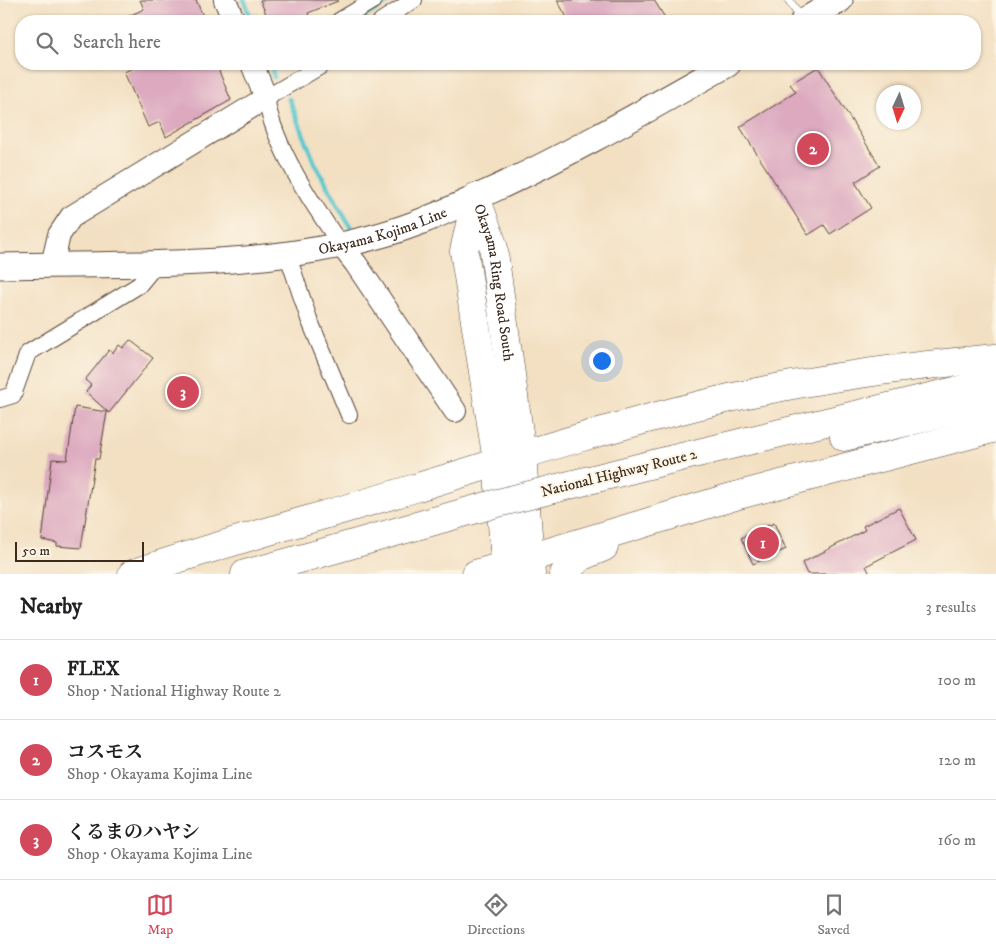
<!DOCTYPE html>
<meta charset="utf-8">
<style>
body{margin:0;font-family:"IM FELL DW Pica","Noto Serif JP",serif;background:#f2f2f2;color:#202124}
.compass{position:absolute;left:876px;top:85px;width:45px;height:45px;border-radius:50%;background:#fff;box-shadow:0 1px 4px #0004;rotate:184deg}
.scale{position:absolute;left:15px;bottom:12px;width:129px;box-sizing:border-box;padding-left:5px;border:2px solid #3b2a1e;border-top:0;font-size:14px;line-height:18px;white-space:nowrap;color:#3b2a1e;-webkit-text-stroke:4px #fcf5e5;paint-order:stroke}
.you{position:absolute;left:601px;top:360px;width:18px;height:18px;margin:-12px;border:4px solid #fff;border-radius:50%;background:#1a73e8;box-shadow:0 0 0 8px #1a73e833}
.badge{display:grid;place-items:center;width:32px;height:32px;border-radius:50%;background:#d1495b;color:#fff;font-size:16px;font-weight:700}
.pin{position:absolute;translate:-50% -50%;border:2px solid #fff;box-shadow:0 1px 5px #0006}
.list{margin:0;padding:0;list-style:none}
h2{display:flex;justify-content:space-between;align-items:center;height:65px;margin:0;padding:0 20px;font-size:21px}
h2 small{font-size:16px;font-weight:400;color:#757577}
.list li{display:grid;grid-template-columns:32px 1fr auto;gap:15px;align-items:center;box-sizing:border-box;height:80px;padding:0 20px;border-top:1px solid #e0e0e0}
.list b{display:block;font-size:19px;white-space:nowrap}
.list p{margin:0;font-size:16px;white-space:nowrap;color:#757577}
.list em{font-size:16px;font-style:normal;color:#757577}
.icon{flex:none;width:28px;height:28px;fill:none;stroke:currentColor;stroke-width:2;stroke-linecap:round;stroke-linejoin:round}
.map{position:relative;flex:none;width:996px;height:574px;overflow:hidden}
.search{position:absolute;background:#fff;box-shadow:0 1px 4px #0004;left:15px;right:15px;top:15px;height:55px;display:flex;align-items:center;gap:12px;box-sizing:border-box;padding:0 18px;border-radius:20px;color:#757577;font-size:19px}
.sheet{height:305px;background:#fff}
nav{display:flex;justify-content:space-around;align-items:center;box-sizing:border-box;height:70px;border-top:1px solid #e0e0e0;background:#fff;font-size:14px;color:#757577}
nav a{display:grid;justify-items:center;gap:2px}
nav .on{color:#d1495b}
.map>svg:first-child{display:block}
</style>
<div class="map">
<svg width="996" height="574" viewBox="0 0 996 574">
<rect width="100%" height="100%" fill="#fcf5e5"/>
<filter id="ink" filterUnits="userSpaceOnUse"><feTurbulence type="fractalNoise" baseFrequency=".02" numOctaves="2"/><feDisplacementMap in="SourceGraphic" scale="10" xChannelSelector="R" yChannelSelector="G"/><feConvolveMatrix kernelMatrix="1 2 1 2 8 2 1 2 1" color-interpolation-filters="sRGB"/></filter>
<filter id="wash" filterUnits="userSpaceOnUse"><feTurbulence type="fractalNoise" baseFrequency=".0096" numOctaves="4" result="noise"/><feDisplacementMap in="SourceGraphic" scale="20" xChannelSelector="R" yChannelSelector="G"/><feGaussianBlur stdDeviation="1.12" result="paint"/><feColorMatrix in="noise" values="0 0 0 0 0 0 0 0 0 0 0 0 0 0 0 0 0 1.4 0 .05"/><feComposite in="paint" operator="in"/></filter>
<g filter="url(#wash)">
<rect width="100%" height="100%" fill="#f3e0c3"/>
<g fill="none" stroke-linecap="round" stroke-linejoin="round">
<g stroke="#5bc8cf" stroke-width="5">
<path d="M244 0 252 21"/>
<path d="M356 21 391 0"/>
<path d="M270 64 274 77"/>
<path d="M274 64 279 66 283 64"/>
<path d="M289 99 315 164 351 228"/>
</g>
</g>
<g id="blocks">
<g fill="#dca9bf">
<path d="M140 0H196L205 21H118L144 9Z"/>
<path d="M260 0H338V1L308 13 311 21H269Z"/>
<path d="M557 0H654L667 21H569Z"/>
<path d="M134 64H216L231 100 166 137 160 122 148 127 124 72 136 67Z"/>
<path d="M818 67 880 166 855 182 871 208 830 234 824 225 808 235 740 127 796 92 790 84Z"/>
<path d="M130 340 153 358 109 413 86 392 91 385 85 380 109 350 113 353 119 345 123 348Z"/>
<path d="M75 407 107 412 99 459H95L81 548 57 546V543L42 540 52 459 67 460Z"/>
<path d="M899 508 916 540 866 566 870 574H807L802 563 865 530 863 526Z"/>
<path d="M774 523 786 549 753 564 741 538Z"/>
</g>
</g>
</g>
<g filter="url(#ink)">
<use href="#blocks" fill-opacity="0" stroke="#574537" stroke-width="1"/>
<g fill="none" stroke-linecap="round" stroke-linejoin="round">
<g stroke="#574537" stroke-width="9">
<path id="lane" d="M789 0 802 20"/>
</g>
<g stroke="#574537" stroke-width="18">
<g id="street">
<path d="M339 21 374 0"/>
<path d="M381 21 414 0"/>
<path d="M324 64 266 98C274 147 313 205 341 245"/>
<path d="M287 253 309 319 349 415"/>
<path d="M0 399 13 395 28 353 139 285 157 263"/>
</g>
</g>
<g stroke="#574537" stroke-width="24">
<g id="secondary">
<path d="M225 0 234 21"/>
<path d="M341 245 356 264 455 411"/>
<path d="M52 265 59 235 71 217 266 98 252 64"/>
</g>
</g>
<g stroke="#574537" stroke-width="27">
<g id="primary">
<path d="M803 21 840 0"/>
<path id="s1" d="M0 266C126 263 259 270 381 235 414 226 444 212 475 198 562 159 645 111 728 64"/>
</g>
</g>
<g stroke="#574537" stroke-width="29">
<g id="highway">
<path id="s2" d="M476 197 493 245 522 454 531 574"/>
<path d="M476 197 464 251 497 461 506 574"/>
<path d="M844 437 996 401"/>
<path d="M673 459 996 381"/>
<path d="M132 574C225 542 321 517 415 488 521 455 626 422 734 397 821 377 908 366 996 358"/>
<path d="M245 574 318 554"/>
<path d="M476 574 735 496 996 428"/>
<path d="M564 574 580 557 604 547"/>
</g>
</g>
<use href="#lane" stroke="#fff" stroke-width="8"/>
<use href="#street" stroke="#fff" stroke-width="16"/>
<use href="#secondary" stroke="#fff" stroke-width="22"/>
<use href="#primary" stroke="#fff" stroke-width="25"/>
<use href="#highway" stroke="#fff" stroke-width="28"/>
<g stroke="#574537" stroke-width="29" stroke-linecap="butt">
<path id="highway-bridge" d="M318 554 494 504 673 459"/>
</g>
<use href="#highway-bridge" stroke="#fff" stroke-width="28"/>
</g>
</g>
<g text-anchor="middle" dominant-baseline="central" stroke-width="4" stroke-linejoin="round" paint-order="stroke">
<g font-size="15" fill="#3b2a1e" stroke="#fcf5e5">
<text stroke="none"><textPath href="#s1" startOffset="386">Okayama Kojima Line</textPath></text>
<text stroke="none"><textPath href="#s2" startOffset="88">Okayama Ring Road South</textPath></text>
<text transform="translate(619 473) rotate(-14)">National Highway Route 2</text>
</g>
</g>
</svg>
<svg class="compass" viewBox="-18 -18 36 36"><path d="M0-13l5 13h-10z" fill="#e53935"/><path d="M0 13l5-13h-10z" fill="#757577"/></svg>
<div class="scale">50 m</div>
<div class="you"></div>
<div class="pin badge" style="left:763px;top:543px">1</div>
<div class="pin badge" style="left:813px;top:149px">2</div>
<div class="pin badge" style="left:183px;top:392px">3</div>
<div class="search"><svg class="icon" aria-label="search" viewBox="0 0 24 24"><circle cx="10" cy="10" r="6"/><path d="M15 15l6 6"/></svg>Search here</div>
</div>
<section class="sheet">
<h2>Nearby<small>3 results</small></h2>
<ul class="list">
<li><span class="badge">1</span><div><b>FLEX</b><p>Shop · National Highway Route 2</p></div><em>100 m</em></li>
<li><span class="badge">2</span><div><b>コスモス</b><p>Shop · Okayama Kojima Line</p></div><em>120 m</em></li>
<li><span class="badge">3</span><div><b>くるまのハヤシ</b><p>Shop · Okayama Kojima Line</p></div><em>160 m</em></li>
</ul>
</section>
<nav>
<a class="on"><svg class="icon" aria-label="map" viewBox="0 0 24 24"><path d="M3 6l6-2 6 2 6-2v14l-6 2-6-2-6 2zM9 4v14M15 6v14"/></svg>Map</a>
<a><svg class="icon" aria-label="directions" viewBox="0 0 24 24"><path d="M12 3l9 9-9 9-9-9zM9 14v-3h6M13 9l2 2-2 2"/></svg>Directions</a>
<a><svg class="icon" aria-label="saved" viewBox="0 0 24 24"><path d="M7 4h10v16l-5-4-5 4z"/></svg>Saved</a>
</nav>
